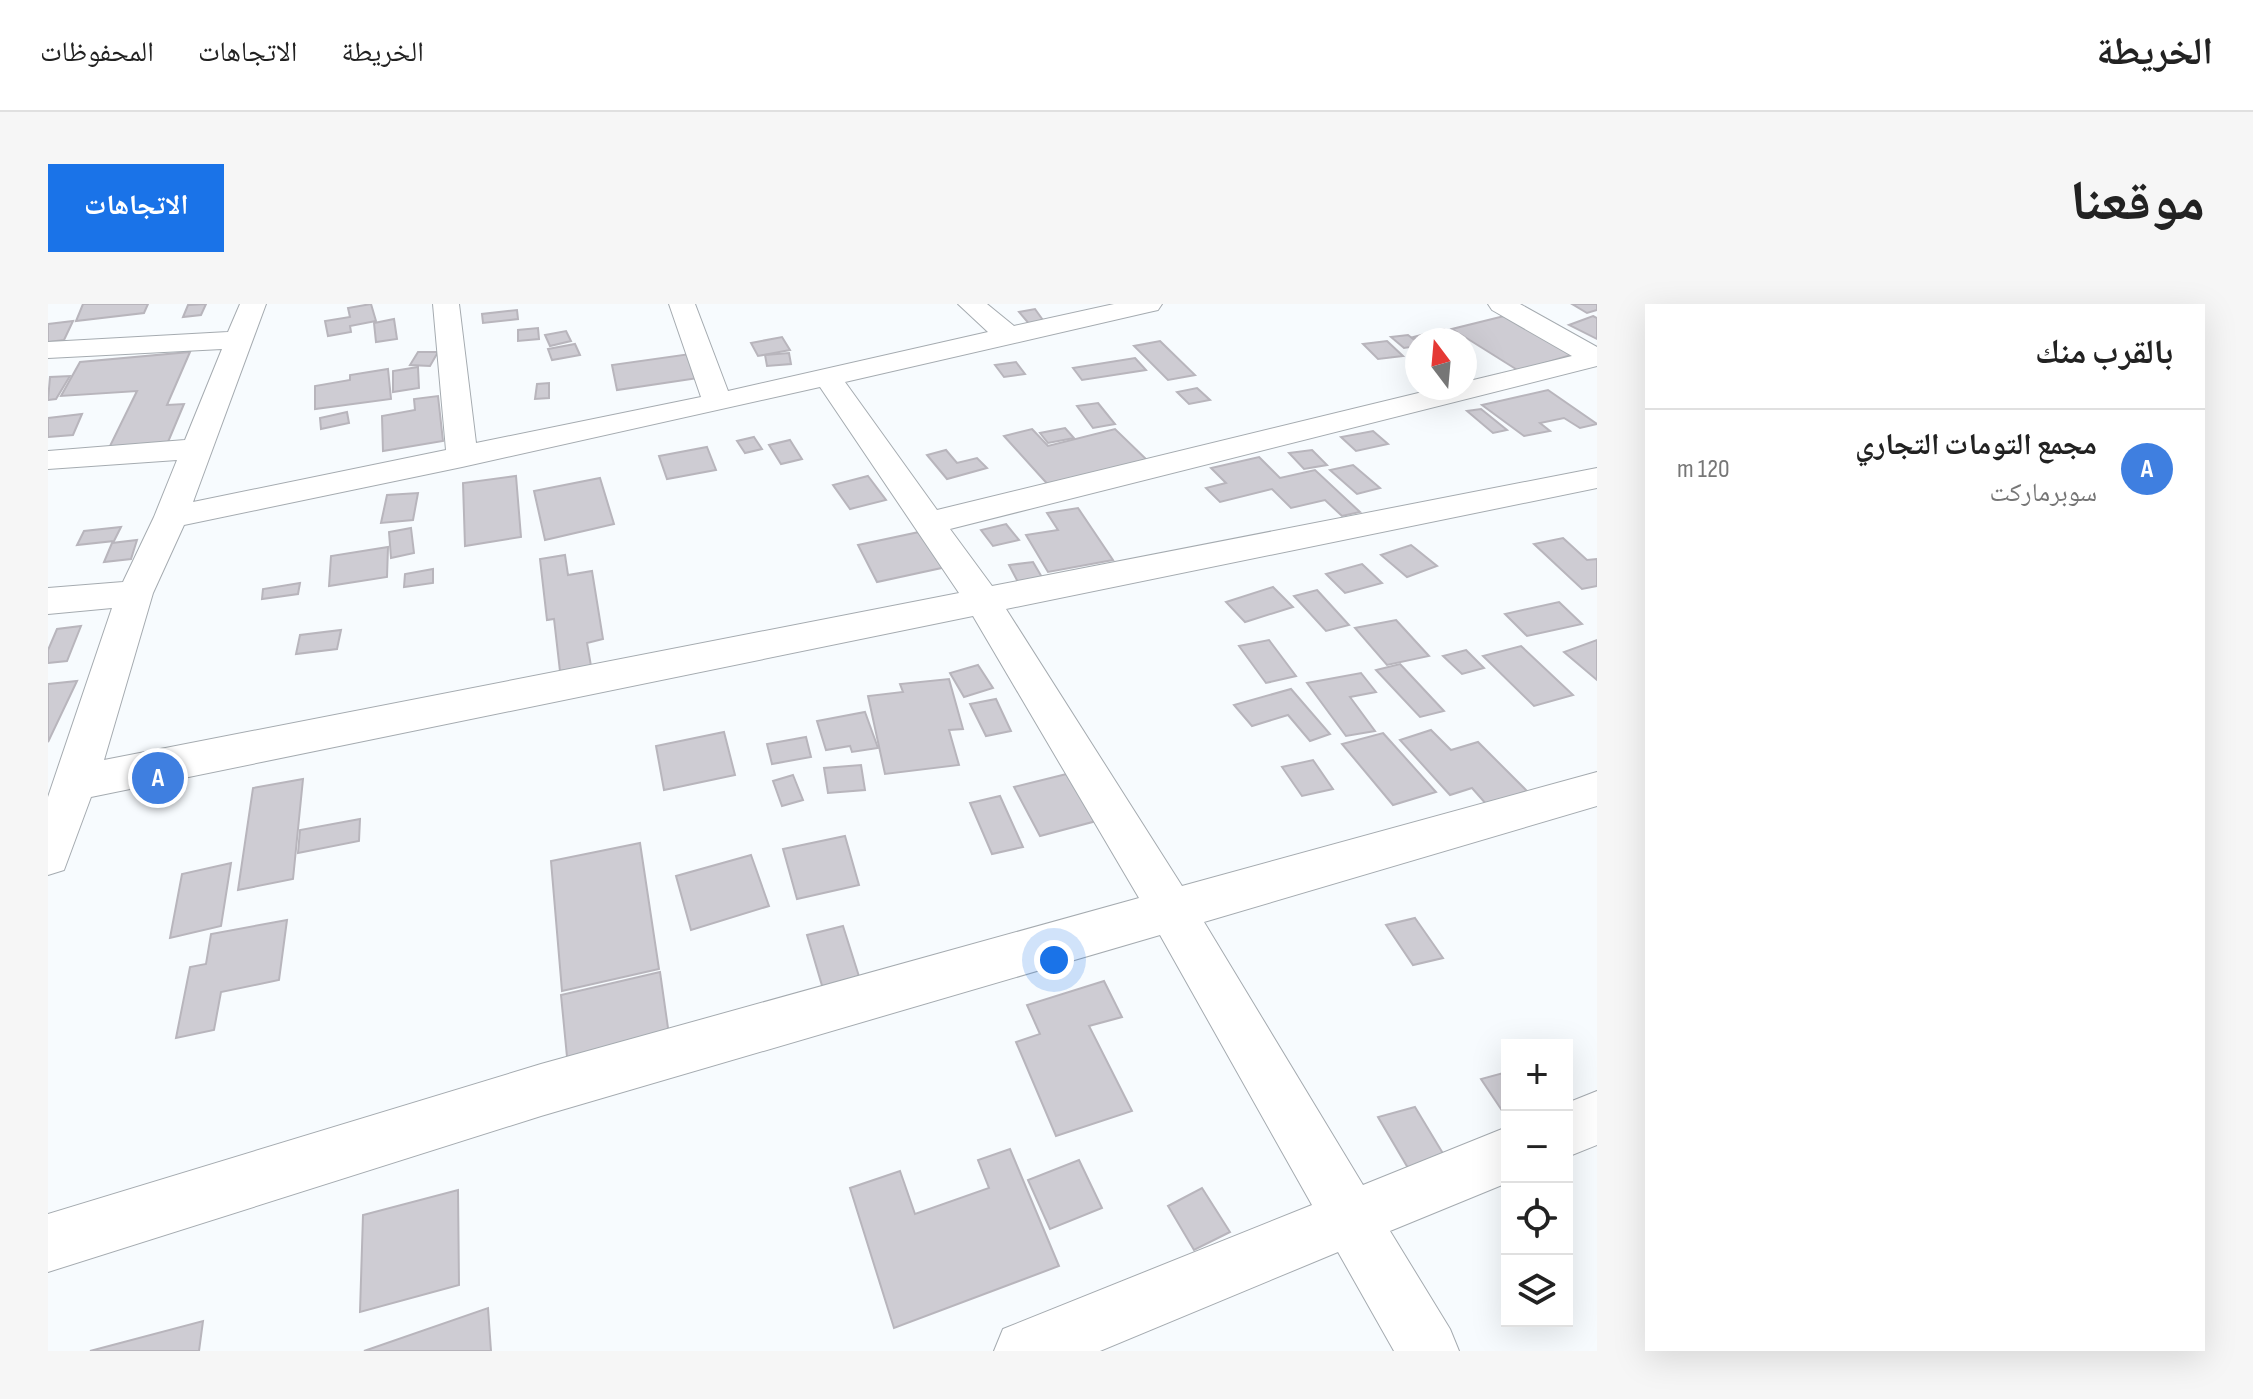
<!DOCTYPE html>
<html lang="ar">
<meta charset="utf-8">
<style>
body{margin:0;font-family:"Sofia Sans Condensed","Noto Naskh Arabic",sans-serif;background:#f6f6f6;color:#222;direction:rtl}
.controls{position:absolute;right:24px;bottom:24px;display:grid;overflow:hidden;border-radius:0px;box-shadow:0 8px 32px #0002}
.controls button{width:72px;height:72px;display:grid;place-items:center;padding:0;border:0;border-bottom:2px solid #e0e0e0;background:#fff;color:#222;font:40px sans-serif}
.compass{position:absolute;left:1357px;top:24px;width:72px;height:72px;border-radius:50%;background:#fff;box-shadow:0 8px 32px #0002;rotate:344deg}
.you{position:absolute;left:1006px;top:656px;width:28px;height:28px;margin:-20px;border:6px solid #fff;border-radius:50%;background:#1a73e8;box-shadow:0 0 0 12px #1a73e833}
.badge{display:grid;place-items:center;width:52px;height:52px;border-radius:50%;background:#1a73e8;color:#fff;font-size:26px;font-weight:700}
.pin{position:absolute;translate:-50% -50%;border:4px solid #fff;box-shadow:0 2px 8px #0006}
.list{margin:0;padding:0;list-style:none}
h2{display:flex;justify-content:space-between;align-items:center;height:104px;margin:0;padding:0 32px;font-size:34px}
h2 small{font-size:26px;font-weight:400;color:#767676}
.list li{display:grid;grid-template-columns:52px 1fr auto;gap:24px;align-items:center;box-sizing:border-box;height:120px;padding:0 32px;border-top:2px solid #e0e0e0}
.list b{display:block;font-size:30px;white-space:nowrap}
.list p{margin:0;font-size:26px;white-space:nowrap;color:#767676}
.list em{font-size:26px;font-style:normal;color:#767676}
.icon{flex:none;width:44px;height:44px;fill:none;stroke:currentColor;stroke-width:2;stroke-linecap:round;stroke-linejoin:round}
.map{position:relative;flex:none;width:1549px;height:1047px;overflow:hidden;direction:ltr;border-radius:0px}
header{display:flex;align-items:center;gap:48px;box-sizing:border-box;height:112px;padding:0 40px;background:#fff;border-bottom:2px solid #e0e0e0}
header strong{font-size:38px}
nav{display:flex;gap:44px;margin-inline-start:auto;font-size:28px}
.intro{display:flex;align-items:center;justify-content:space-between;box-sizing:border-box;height:192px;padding:0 48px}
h1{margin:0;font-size:56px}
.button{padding:20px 36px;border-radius:0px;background:#1a73e8;color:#fff;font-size:28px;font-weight:700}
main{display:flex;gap:48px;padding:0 48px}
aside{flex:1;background:#fff;border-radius:0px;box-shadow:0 8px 32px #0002}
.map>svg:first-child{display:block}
</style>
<header>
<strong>الخريطة</strong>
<nav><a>الخريطة</a><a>الاتجاهات</a><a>المحفوظات</a></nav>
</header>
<div class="intro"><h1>موقعنا</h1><a class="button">الاتجاهات</a></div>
<main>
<aside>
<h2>بالقرب منك<small></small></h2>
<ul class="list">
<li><span class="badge" style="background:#3f7fe0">A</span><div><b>مجمع التومات التجاري</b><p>سوبرماركت</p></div><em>120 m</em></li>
</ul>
</aside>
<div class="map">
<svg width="1549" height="1047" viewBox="0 0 1549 1047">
<rect width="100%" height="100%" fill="#f7fbfe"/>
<g fill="#ceccd3" stroke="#b8b5bc" stroke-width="2">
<path d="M35 0H100L96 9 28 17Z"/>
<path d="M158 0 153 11 135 13 140 1Z"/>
<path d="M323 0 328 17 302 22 303 28 280 32 277 17 302 13 300 4Z"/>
<path d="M1524 0H1549V6L1539 9Z"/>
<path d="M987 5 997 19 982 21 971 8Z"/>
<path d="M469 6 470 15 435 19 434 10Z"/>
<path d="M1460 11 1526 50 1471 67 1404 25Z"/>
<path d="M1545 12 1549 14V35L1521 21Z"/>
<path d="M346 15 349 35 328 38 326 19Z"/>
<path d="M25 17 16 36 0 38V20Z"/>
<path d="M490 24 491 35 470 37V26Z"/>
<path d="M1396 25 1413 36H1370L1365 33Z"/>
<path d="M518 27 523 37 502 42 497 31Z"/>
<path d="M1360 31 1369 38V42L1356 44 1343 33Z"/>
<path d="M734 33 742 46 710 52 703 39Z"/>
<path d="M1112 37 1147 71 1120 76 1086 42Z"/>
<path d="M1339 37 1355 52 1330 55 1315 40Z"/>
<path d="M527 40 532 51 504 56 500 45Z"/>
<path d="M142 48 119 101 136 100 120 138 61 144 89 87 13 92 32 58Z"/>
<path d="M370 48H390L382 62 362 61Z"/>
<path d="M649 49 657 73 569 86 564 61Z"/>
<path d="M741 49 743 60 719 62 717 51Z"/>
<path d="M1087 54 1098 66 1034 76 1025 64Z"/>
<path d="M968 58 977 70 956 73 947 61Z"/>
<path d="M370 63 371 84 345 88V67Z"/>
<path d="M340 65 343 95 267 105V82L302 76V71Z"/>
<path d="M22 72 8 95 0 96 2 73Z"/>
<path d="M501 79V94L487 95 489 80Z"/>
<path d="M1149 84 1162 96 1141 100 1129 88Z"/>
<path d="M1500 86 1549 120 1532 124 1516 114 1492 119 1502 127 1476 132 1434 101Z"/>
<path d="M390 92 395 137 335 147 334 112 367 106 366 95Z"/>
<path d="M1050 99 1067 120 1045 124 1029 102Z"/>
<path d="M1433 105 1459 126 1445 129 1419 107Z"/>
<path d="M299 108 301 119 273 125 272 114Z"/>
<path d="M34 110 25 131 0 133V114Z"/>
<path d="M1017 124 1026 134 1000 139 992 129Z"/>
<path d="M984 125 1000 142 1067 125 1099 156 1004 185 956 132Z"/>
<path d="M1325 127 1340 140 1308 147 1293 133Z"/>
<path d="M706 133 714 145 697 149 689 137Z"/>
<path d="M742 136 754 155 733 160 721 141Z"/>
<path d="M659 143 668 166 619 175 611 152Z"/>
<path d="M898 146 909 159 929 154 939 164 899 175 879 151Z"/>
<path d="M1264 146 1279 161 1256 165 1241 149Z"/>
<path d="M1211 153 1232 174 1267 166 1312 208 1294 212 1277 196 1243 204 1224 185 1172 198 1158 184 1178 179 1163 164Z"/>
<path d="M1305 161 1332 184 1309 190 1282 166Z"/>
<path d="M468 172 473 233 417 242 415 179Z"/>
<path d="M820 172 838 196 802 205 785 181Z"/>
<path d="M552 174 566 220 497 236 486 187Z"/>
<path d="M370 189 365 216 333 219 339 191Z"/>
<path d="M1030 204 1065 256 1000 268 978 231 1010 226 999 209Z"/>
<path d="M958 220 971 236 945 242 933 226Z"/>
<path d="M73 223 66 237 29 241 36 227Z"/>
<path d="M363 224 366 249 343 254 341 228Z"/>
<path d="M890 224 912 260 829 278 810 241Z"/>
<path d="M1515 234 1539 256 1549 255V282L1534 285 1486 240Z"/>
<path d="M89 236 83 255 56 258 64 239Z"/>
<path d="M1363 241 1389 262 1359 273 1333 251Z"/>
<path d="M340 243 339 273 281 282 283 252Z"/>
<path d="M517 251 520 271 544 267 555 335 539 339 543 362 512 367 506 315 499 316 492 255Z"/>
<path d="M985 258 995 275 971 280 961 261Z"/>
<path d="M1314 260 1334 279 1297 289 1278 270Z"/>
<path d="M385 265V279L356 283 357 270Z"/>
<path d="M252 279 250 290 214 295 215 285Z"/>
<path d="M1225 283 1245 303 1197 318 1178 298Z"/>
<path d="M1269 286 1301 321 1278 327 1246 292Z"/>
<path d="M1511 298 1534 320 1479 332 1457 310Z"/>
<path d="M1348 316 1381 352 1339 361 1307 324Z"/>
<path d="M33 322 19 357 0 359V346L9 325Z"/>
<path d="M293 326 289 345 248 350 252 331Z"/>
<path d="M1221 336 1248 372 1218 379 1191 342Z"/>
<path d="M1549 336V376L1516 348Z"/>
<path d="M1473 342 1525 391 1486 402 1435 352Z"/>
<path d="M1418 346 1436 364 1414 370 1395 352Z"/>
<path d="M1352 360 1396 407 1372 413 1328 366Z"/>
<path d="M930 361 945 384 916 393 902 369Z"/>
<path d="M1313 369 1328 388 1302 393 1327 427 1298 432 1259 379Z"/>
<path d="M901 375 915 425 901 426 911 461 837 470 820 392 855 388 852 380Z"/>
<path d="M29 377 0 438V380Z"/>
<path d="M1243 385 1282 430 1262 437 1240 411 1204 422 1186 401Z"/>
<path d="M948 395 963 427 938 432 922 400Z"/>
<path d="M817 408 830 444 804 448 802 442 778 446 769 417Z"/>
<path d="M1383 426 1403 446 1430 438 1479 487 1439 501 1424 484 1402 491 1352 436Z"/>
<path d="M676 428 687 471 616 486 608 442Z"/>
<path d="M1335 429 1388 488 1345 501 1294 440Z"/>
<path d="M758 433 763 453 724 460 719 440Z"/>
<path d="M1265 456 1285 485 1254 492 1234 463Z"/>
<path d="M813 461 817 486 780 489 776 464Z"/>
<path d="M1039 465 1067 512 992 532 966 483Z"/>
<path d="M745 471 755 496 734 502 725 477Z"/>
<path d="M255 475 245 575 190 586 205 484Z"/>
<path d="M952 492 975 543 944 550 922 499Z"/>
<path d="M312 515 311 537 250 549 252 526Z"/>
<path d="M797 532 811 581 749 595 735 545Z"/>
<path d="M592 539 611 665 514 687 503 557Z"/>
<path d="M703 551 721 602 643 626 628 572Z"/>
<path d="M183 559 173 622 122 634 134 570Z"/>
<path d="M1367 614 1395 654 1365 661 1338 621Z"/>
<path d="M239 616 231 676 173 688 166 726 128 734 142 663 158 660 163 630Z"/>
<path d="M795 622 815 685 778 695 759 631Z"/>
<path d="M612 668 622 738 520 763 513 691Z"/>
<path d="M1056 677 1074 713 1041 722 1084 807 1008 832 968 738 992 730 979 701Z"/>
<path d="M1459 768V814L1433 775Z"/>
<path d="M1367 803 1411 876 1373 886 1330 813Z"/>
<path d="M962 845 1011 962 846 1024 802 884 852 867 867 910 941 884 930 856Z"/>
<path d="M1031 856 1054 904 1002 925 980 876Z"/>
<path d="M1154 884 1182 928 1146 946 1120 902Z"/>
<path d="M410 886 411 981 312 1008 315 911Z"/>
<path d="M440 1004 443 1047H316Z"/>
<path d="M155 1017 151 1047H42Z"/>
</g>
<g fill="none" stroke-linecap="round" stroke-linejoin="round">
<g stroke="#a5abb0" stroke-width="2">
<g id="street">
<path d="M192 0H218L145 198 398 146 385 0H411L428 139 653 93 621 0H647L680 87 940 28 910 0H939L966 22 1066 0H1114L1110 6 1101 8 797 78 889 206 1391 84H1417V78L1524 52 1444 6 1440 0H1472L1549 43V62L902 225 944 282 1549 164V184L958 305 1134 582 1549 468V502L1156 618 1315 881 1459 823V879L1342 927 1402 1025 1411 1047H1346L1290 948 1052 1047H946L955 1025 1264 901 1112 631 493 812 0 968V910L493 760 1091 594 925 312 43 493 16 566 0 571V493L64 304 0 310V284L75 278 106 213 129 156 0 165V147L137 136 174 45 0 54V38L180 28ZM772 83 911 289 56 456 105 289 136 221 414 163Z"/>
<path d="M1549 787V841L1519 853V799Z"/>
</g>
</g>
<use href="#street" fill="#fff" fill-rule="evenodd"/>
</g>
</svg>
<div class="controls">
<button>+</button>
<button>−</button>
<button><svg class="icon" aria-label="locate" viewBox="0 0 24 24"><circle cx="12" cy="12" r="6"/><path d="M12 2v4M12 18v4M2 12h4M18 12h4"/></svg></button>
<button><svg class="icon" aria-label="layers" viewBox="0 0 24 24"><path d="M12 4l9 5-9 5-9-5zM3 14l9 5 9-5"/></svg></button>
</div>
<svg class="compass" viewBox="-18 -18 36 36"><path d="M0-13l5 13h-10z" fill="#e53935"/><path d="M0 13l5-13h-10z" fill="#767676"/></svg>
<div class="you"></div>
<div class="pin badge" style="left:110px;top:474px;background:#3f7fe0">A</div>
</div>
</main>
